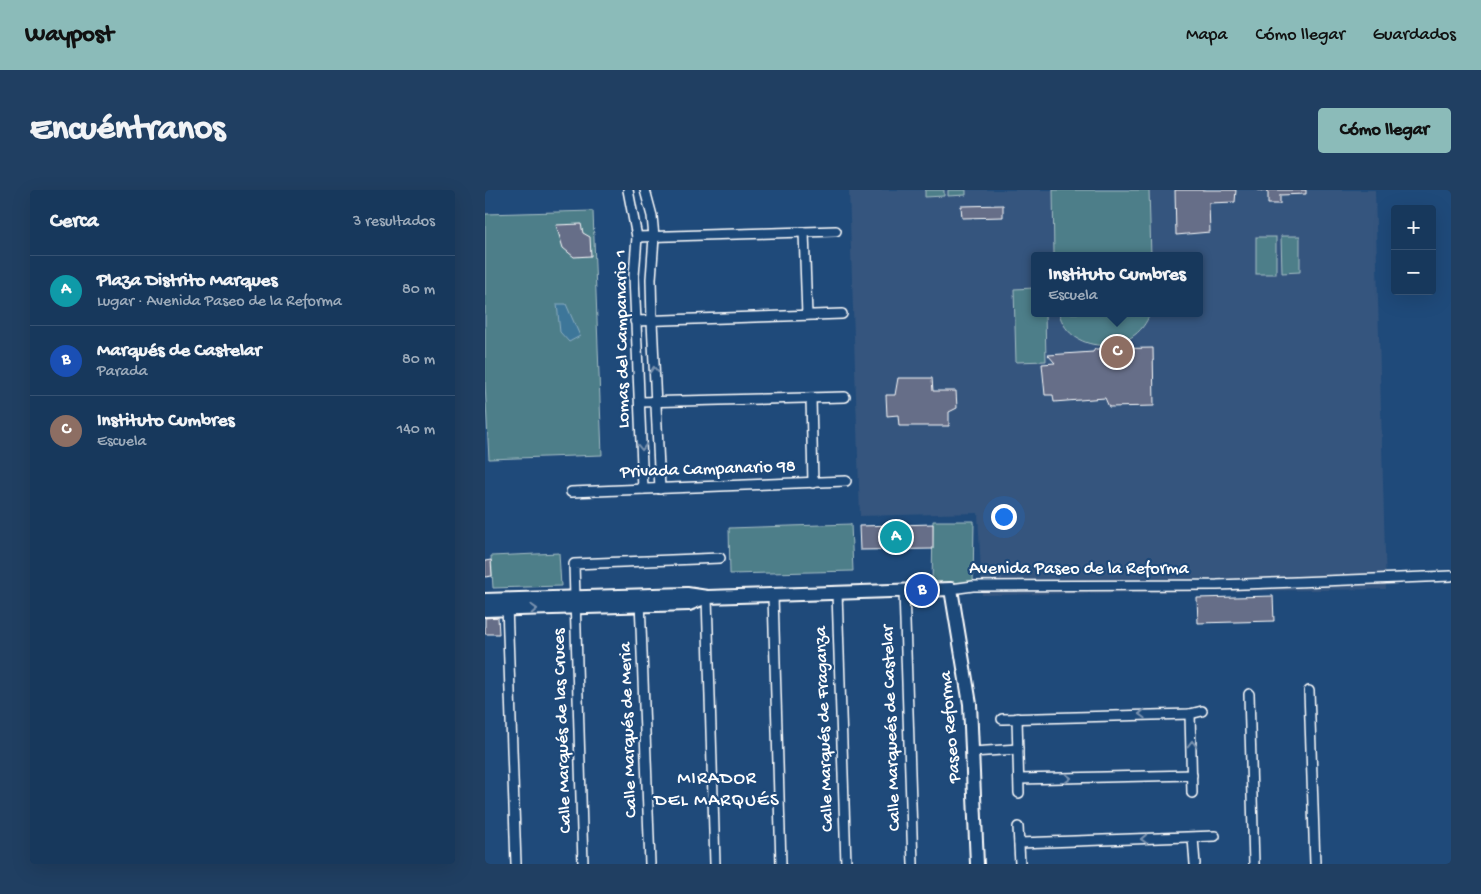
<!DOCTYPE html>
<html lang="es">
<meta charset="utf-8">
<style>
body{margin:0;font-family:"Gochi Hand",sans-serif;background:#203f62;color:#f1f3f6}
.controls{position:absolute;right:15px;top:15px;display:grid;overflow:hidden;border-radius:5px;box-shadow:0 5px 20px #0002}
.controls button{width:45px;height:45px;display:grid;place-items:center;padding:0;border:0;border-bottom:1px solid #365272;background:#17385c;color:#f1f3f6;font:25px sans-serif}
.you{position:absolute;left:518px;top:326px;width:18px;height:18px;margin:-12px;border:4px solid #fff;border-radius:50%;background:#1a73e8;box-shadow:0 0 0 8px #1a73e833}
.badge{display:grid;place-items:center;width:32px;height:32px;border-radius:50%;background:#8bbbb9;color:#fff;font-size:16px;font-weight:700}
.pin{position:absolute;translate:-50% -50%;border:2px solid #fff;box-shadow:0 1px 5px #0006}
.popup{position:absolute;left:546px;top:62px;width:172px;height:65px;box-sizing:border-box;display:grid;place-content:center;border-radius:5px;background:#17385c;filter:drop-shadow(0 1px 4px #0005);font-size:16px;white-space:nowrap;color:#9eacbb}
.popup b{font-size:19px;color:#f1f3f6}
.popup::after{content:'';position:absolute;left:50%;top:100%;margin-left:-10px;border:10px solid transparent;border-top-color:#17385c}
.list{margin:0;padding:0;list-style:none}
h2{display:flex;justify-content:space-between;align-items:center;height:65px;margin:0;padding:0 20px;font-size:21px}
h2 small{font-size:16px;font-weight:400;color:#9eacbb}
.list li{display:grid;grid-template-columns:32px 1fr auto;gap:15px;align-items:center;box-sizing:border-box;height:70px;padding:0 20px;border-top:1px solid #365272}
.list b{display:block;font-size:19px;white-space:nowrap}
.list p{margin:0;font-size:16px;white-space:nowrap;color:#9eacbb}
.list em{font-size:16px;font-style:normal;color:#9eacbb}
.map{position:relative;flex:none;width:966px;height:674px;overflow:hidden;border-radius:5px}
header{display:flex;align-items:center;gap:30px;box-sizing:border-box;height:70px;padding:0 25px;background:#8bbbb9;color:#111}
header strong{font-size:24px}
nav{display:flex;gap:28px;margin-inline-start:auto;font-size:18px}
.intro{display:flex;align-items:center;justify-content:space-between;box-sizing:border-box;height:120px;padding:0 30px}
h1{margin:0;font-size:35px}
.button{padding:12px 22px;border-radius:5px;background:#8bbbb9;color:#111;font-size:18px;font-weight:700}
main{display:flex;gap:30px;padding:0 30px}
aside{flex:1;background:#17385c;border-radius:5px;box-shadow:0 5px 20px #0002}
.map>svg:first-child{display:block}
</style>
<header>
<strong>Waypost</strong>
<nav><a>Mapa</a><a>Cómo llegar</a><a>Guardados</a></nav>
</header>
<div class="intro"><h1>Encuéntranos</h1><a class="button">Cómo llegar</a></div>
<main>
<aside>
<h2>Cerca<small>3 resultados</small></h2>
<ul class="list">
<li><span class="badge" style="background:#0f9aa8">A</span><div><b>Plaza Distrito Marques</b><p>Lugar · Avenida Paseo de la Reforma</p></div><em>80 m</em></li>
<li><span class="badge" style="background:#1a4fb4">B</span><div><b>Marqués de Castelar</b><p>Parada</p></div><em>80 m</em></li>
<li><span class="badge" style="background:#8d6e63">C</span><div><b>Instituto Cumbres</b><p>Escuela</p></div><em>140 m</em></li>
</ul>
</aside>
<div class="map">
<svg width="966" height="674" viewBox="0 0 966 674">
<rect width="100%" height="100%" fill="#1f4a7a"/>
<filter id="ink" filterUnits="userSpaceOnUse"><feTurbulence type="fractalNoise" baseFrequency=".02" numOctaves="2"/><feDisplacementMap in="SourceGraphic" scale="10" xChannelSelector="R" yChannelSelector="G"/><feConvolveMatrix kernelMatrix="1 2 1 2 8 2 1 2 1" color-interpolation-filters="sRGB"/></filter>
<g filter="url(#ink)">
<path fill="#34557e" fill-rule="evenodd" d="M364 0H890L901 399 497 405 493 323 375 326ZM550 66H714V123H550Z"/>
<g fill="#4d7e89" stroke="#a6bec4">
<path d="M440 0H459V6L440 7Z"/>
<path d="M463 0H481V5L463 6Z"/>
<path d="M568 0H664L666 66H569Z"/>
<path d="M108 21 117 265 4 269 0 194V24Z"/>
<path d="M796 46H815V82L797 83Z"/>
<rect x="771" y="47" width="20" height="37"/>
<path d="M549 98 550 123H560L561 171 531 172 529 99Z"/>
<path d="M574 123H665C652 165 585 167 574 123Z"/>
<path d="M448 331H489L488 396 447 395Z"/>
<path d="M366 334 368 381 245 384 244 338Z"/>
<path d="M74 363 76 396 8 398 6 366Z"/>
</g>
<path fill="#3e7699" stroke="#8badc2" d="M72 114H81L95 146 84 152 75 142Z"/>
<g fill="#666e88" stroke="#fff">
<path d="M690 0H751L750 12 724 13 725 42 691 45Z"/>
<path d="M773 0H821V4L795 5V14H783V2Z"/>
<path d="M518 15V27L477 28 476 16Z"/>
<path d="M96 34 98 43 105 47 106 66 89 67 78 58 71 35Z"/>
<path d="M668 158 669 216 624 217 620 208 569 212 568 205H560L557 174 570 173 563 165 608 162 610 159Z"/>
<path d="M413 188H447L448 201H471L472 218 464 222V236H414L413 225 402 226 401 205H410Z"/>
<path d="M448 334V359L375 360 374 336Z"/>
<path d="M6 370 7 386 0 387V371Z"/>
<path d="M788 406 789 431 713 433 712 408Z"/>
<path d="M13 427 14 444H0V428Z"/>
</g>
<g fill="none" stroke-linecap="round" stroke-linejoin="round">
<g stroke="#fff" stroke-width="12">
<g id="street">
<path d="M143 0 152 47 149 86 158 299"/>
<path d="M160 0 167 26 169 47 166 89 167 131 175 299"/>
<path d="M319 42 322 125"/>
<path d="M152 47 351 41"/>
<path d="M150 131 357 124"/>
<path d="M326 208 328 293"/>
<path d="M155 212 360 207"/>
<path d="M86 302 361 291"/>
<path d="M466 399 488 396 732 395 966 386"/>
<path d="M419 401 428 674"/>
<path d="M352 403 361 674"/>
<path d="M288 406 296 674"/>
<path d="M222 407 230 674"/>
<path d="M155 410 165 674"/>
<path d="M22 415 31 674"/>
<path d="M824 501 830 674"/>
<path d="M764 504 769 674"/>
<path d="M705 524 707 603"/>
<path d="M532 528 534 603"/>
<path d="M517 529 705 524 717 521"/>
<path d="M487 562 533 559"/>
<path d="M534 589 707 585"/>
<path d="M533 637 535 674"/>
<path d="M708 648 710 674"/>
<path d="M534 653 730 646"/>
<path d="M98 674 89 374 235 368"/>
</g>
</g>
<g stroke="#fff" stroke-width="16">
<g id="secondary">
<path d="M0 410 202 404 222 407 466 399 485 514 492 674"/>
<path d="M0 420 204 414 222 407"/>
</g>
</g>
<use href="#street" stroke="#1f4a7a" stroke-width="9"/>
<use href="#secondary" stroke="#1f4a7a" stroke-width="12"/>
</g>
<defs><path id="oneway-chevron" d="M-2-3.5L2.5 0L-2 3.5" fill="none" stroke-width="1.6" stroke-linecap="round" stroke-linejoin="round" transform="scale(1.25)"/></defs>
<g stroke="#7992af">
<use href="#oneway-chevron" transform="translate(169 180) rotate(-93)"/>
<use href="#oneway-chevron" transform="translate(157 257) rotate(88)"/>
<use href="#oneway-chevron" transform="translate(49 419) rotate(-2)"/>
<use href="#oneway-chevron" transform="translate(657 524) rotate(178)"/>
<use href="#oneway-chevron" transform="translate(707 554) rotate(-90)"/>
<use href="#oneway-chevron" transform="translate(583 588) rotate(-1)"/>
<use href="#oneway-chevron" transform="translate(659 649) rotate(178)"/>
</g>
</g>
<g text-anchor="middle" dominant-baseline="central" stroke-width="4.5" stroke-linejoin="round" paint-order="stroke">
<g font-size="18" fill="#fff" stroke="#1f4a7a">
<text transform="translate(138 149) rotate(-91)">Lomas del Campanario 1</text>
<text transform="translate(223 280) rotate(-2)">Privada Campanario 98</text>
<text x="594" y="379">Avenida Paseo de la Reforma</text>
<text transform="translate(466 537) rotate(-95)">Paseo Reforma</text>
<text transform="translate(407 538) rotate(-92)">Calle Marqueés de Castelar</text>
<text transform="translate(340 539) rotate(-92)">Calle Marqués de Fraganza</text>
<text transform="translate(144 540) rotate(-92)">Calle Marqués de Meria</text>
<text transform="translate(78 541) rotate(-92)">Calle Marqués de las Cruces</text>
</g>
<g font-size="19" letter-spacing="1" fill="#fff" stroke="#1f4a7a">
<text x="232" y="589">MIRADOR<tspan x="232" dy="22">DEL MARQUÉS</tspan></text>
</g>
</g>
</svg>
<div class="controls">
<button>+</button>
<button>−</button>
</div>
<div class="you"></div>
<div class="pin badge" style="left:411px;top:347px;background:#0f9aa8">A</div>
<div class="pin badge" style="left:437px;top:400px;background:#1a4fb4">B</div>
<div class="pin badge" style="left:632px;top:162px;background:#8d6e63">C</div>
<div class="popup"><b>Instituto Cumbres</b>Escuela</div>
</div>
</main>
